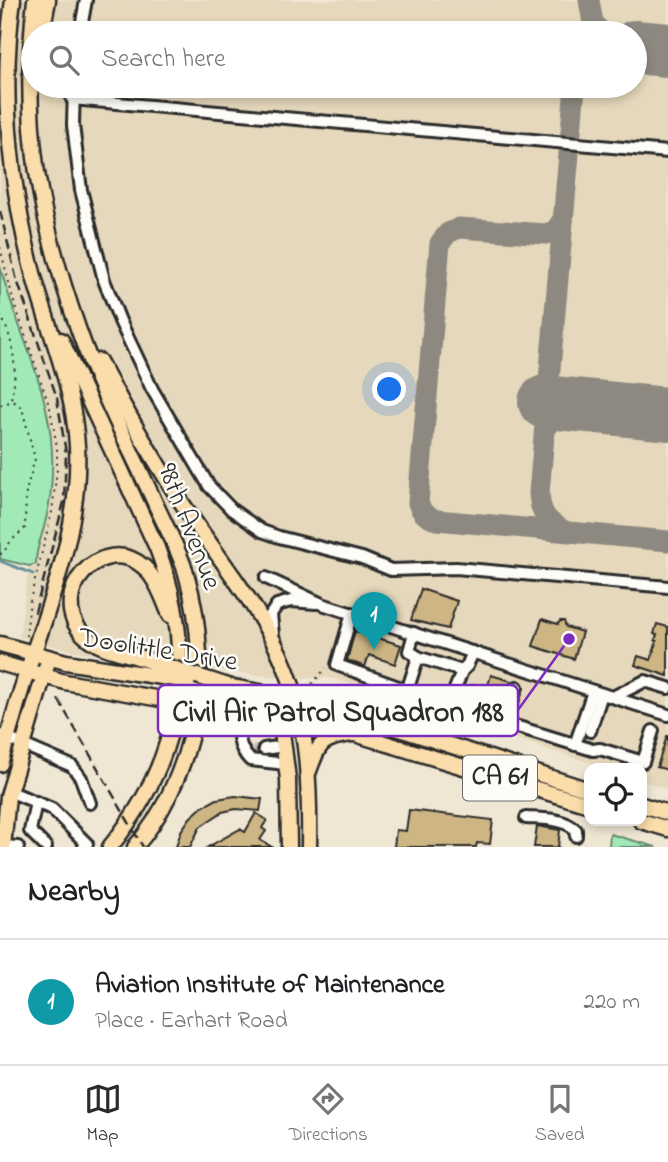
<!DOCTYPE html>
<meta charset="utf-8">
<style>
body{margin:0;font-family:"Indie Flower",sans-serif;background:#f2f2f2;color:#202124}
.controls{position:absolute;right:21px;bottom:21px;display:grid;overflow:hidden;border-radius:14px;box-shadow:0 4px 10px #0003}
.controls button{width:63px;height:63px;display:grid;place-items:center;padding:0;border:0;border-bottom:2px solid #e0e0e0;background:#fff;color:#202124;font:35px sans-serif}
.you{position:absolute;left:390px;top:390px;width:24px;height:24px;margin:-18px;border:5px solid #fff;border-radius:50%;background:#1a73e8;box-shadow:0 0 0 10px #1a73e833}
.badge{display:grid;place-items:center;width:46px;height:46px;border-radius:50%;background:#2b2b2b;color:#fff;font-size:23px;font-weight:700}
.pin{position:absolute;translate:-50% -58px;filter:drop-shadow(0 2px 4px #0008)}
.pin::after{content:'';position:absolute;top:37px;width:24px;height:21px;background:inherit;clip-path:polygon(0 0,100% 0,50% 100%)}
.list{margin:0;padding:0;list-style:none}
h2{display:flex;justify-content:space-between;align-items:center;height:91px;margin:0;padding:0 28px;font-size:30px}
h2 small{font-size:23px;font-weight:400;color:#757577}
.list li{display:grid;grid-template-columns:46px 1fr auto;gap:21px;align-items:center;box-sizing:border-box;height:126px;padding:0 28px;border-top:2px solid #e0e0e0}
.list b{display:block;font-size:26px;white-space:nowrap}
.list p{margin:0;font-size:23px;white-space:nowrap;color:#757577}
.list em{font-size:23px;font-style:normal;color:#757577}
.icon{flex:none;width:38px;height:38px;fill:none;stroke:currentColor;stroke-width:2;stroke-linecap:round;stroke-linejoin:round}
.map{position:relative;flex:none;width:668px;height:847px;overflow:hidden}
.search{position:absolute;background:#fff;box-shadow:0 4px 10px #0003;left:21px;right:21px;top:21px;height:77px;display:flex;align-items:center;gap:18px;box-sizing:border-box;padding:0 24px;border-radius:38px;color:#757577;font-size:26px}
.sheet{height:217px;background:#fff}
nav{display:flex;justify-content:space-around;align-items:center;box-sizing:border-box;height:98px;border-top:2px solid #e0e0e0;background:#fff;font-size:19px;color:#757577}
nav a{display:grid;justify-items:center;gap:4px}
nav .on{color:#2b2b2b}
.map>svg:first-child{display:block}
</style>
<div class="map">
<svg width="668" height="847" viewBox="0 0 668 847">
<rect width="100%" height="100%" fill="#efe7d4"/>
<filter id="ink" filterUnits="userSpaceOnUse"><feTurbulence type="fractalNoise" baseFrequency=".0143" numOctaves="2"/><feDisplacementMap in="SourceGraphic" scale="14" xChannelSelector="R" yChannelSelector="G"/><feConvolveMatrix kernelMatrix="1 2 1 2 8 2 1 2 1" color-interpolation-filters="sRGB"/></filter>
<g filter="url(#ink)">
<path fill="#e5d8bc" fill-rule="evenodd" d="M0 0H668V789L642 781V768H605L332 678 275 677 130 660 73 651 19 637 29 566 43 531 47 510 18 329 0 272ZM33 33H635V86H33Z"/>
<g fill="#a1eab8" stroke="#668a72" stroke-width="2">
<path d="M0 266C16 328 50 388 52 453 53 476 51 500 45 523 42 537 35 550 36 564L29 566 0 559Z"/>
<path d="M610 834 656 847H609Z"/>
</g>
<g fill="none" stroke-linecap="round" stroke-linejoin="round">
<path stroke="#608f99" stroke-width="2.5" d="M0 561 33 574"/>
<g stroke="#8d8980" stroke-width="21">
<path d="M589 0 593 23 602 33"/>
<path d="M563 219 556 230 546 234 459 228 448 233 440 243 418 503C422 513 426 517 437 520L668 541"/>
<path d="M545 433C549 410 559 410 580 406"/>
<path d="M565 531C547 523 540 513 539 493L575 86"/>
</g>
<g stroke="#8d8980" stroke-width="54">
<path d="M635 47 668 50"/>
<path d="M545 402 668 414"/>
</g>
</g>
<g fill="#cdb584" stroke="#2b2b2b" stroke-width="2">
<path d="M421 589 457 601 448 629 411 620Z"/>
<path d="M542 619 558 624 560 621H564L566 627 582 632 574 659 533 646Z"/>
<path d="M657 624 668 627V676L635 665 638 656 651 660 657 641 655 640 657 635 654 634Z"/>
<path d="M355 631 401 645 395 664 369 655 365 667 347 660Z"/>
<path d="M491 675 511 681 499 716 466 703 472 685 487 689Z"/>
<path d="M667 736H668V770L657 767Z"/>
<path d="M235 796 262 799 260 811 236 809 222 812 200 827 190 847H176L181 831 190 818 202 807 217 799Z"/>
<path d="M409 810 493 820 490 844 477 843 476 847H394L396 830 406 831Z"/>
<path d="M256 813 267 820 262 828 266 831 260 840 272 847H208L240 829 245 832Z"/>
<path d="M537 826 560 830 558 847H534Z"/>
</g>
<g fill="none" stroke-linecap="round" stroke-linejoin="round">
<path stroke="#c8c1b2" stroke-width="10" stroke-dasharray="10 5" stroke-linecap="butt" d="M253 751 264 749"/>
<g stroke="#2b2b2b" stroke-width="16">
<g id="minor">
<path d="M80 33 86 0"/>
<path d="M74 86 73 125 81 190 104 280 120 321 152 389 209 486 232 510 262 531 279 537 362 558 391 570 456 568 668 587"/>
<path d="M72 99 668 152"/>
<path d="M266 578 322 604 668 715"/>
<path d="M352 613 337 665 449 705"/>
<path d="M414 633 409 651 418 657"/>
<path d="M273 635 271 614 277 605 291 601 316 603"/>
<path d="M473 652 467 666 462 671 449 705 495 722"/>
<path d="M517 687 505 723 593 750 600 749 643 762 653 731"/>
<path d="M407 691 418 657 462 671"/>
<path d="M613 697 645 681 668 688"/>
<path d="M240 711C238 730 236 746 250 760L286 764"/>
<path d="M590 731 602 694"/>
<path d="M0 735 72 766 81 778 90 803"/>
<path d="M575 745 593 691"/>
<path d="M264 749 284 746"/>
<path d="M9 791 52 809 87 844 84 847"/>
<path d="M36 802 30 831 46 847"/>
<path d="M526 818C543 819 564 818 576 830V836"/>
<path d="M3 846 18 847"/>
</g>
</g>
<g stroke="#2b2b2b" stroke-width="19">
<g id="major">
<path d="M35 0C21 124 38 215 79 331 100 391 130 448 156 505 166 527 179 550 186 573 201 625 204 682 191 735 181 775 162 816 135 847"/>
<path d="M42 33 48 0"/>
<path d="M61 340 157 548C198 655 183 757 110 847"/>
<path d="M99 361C128 415 159 470 194 521 226 568 265 615 286 669 308 724 310 789 309 847"/>
<path d="M0 644 66 662 136 673"/>
<path d="M138 657C120 652 97 648 83 634 45 594 103 531 144 567 157 580 163 598 170 615"/>
<path d="M0 663 65 682 166 700"/>
<path d="M231 687 313 701 589 790"/>
<path d="M286 709 280 716 288 779 289 847"/>
<path d="M231 710 312 721 589 805"/>
<path d="M0 764C9 733 17 702 27 672 51 599 81 525 77 446 74 386 48 330 33 273 10 184 0 92 13 0"/>
<path d="M309 771C319 743 321 738 352 734"/>
<path d="M642 805 668 813"/>
<path d="M641 821 668 829"/>
<path d="M3 847 8 796 49 658"/>
</g>
</g>
<g stroke="#2b2b2b" stroke-width="2" stroke-dasharray="2 5" stroke-linecap="butt">
<path d="M0 247 13 299 50 408 57 447V469L52 512 30 600 26 636"/>
<path d="M0 315C14 337 19 376 10 402L0 405"/>
<path d="M0 554 3 553 11 541 25 528 26 491 35 459 22 408 11 399"/>
<path d="M312 684 326 668"/>
</g>
<use href="#minor" stroke="#fdfcf7" stroke-width="10"/>
<use href="#major" stroke="#faddab" stroke-width="14"/>
<g stroke="#2b2b2b" stroke-width="2.5" stroke-dasharray="10 5" stroke-linecap="butt">
<path d="M0 211 16 277 57 398 66 453 64 502 34 616"/>
<path d="M58 699 143 847"/>
</g>
<g stroke="#2b2b2b" stroke-width="19" stroke-linecap="butt">
<g id="major-bridge">
<path d="M138 657 231 687"/>
<path d="M136 673 188 681"/>
<path d="M166 700 231 710"/>
</g>
</g>
<use href="#major-bridge" stroke="#faddab" stroke-width="14"/>
</g>
</g>
<g text-anchor="middle" dominant-baseline="central" stroke-width="5" stroke-linejoin="round" paint-order="stroke">
<rect fill="#fdfcf7" stroke="#6a6a68" stroke-width="2" x="463" y="755.5" width="74" height="45" rx="5"/>
<g font-size="26" font-weight="bold" fill="#2b2b2b">
<text x="500" y="778">CA 61</text>
</g>
<g font-size="28" fill="#2b2b2b" stroke="#fdfcf7">
<text transform="translate(188 527) rotate(69)">98th Avenue</text>
<text transform="translate(158 651) rotate(9)">Doolittle Drive</text>
</g>
</g>
<path fill="none" stroke="#7b2cbf" stroke-width="2.5" d="M569 639L518 710"/>
<circle fill="#7b2cbf" stroke="#fdfcf7" stroke-width="2.5" cx="569" cy="639" r="7"/>
<rect fill="#fdfcf7" stroke="#7b2cbf" stroke-width="2.5" x="158" y="685" width="360" height="51" rx="7"/>
<g font-size="30" text-anchor="middle" font-weight="bold" fill="#2b2b2b">
<text x="338" y="721">Civil Air Patrol Squadron 188</text>
</g>
</svg>
<div class="controls">
<button><svg class="icon" aria-label="locate" viewBox="0 0 24 24"><circle cx="12" cy="12" r="6"/><path d="M12 2v4M12 18v4M2 12h4M18 12h4"/></svg></button>
</div>
<div class="you"></div>
<div class="pin badge" style="left:374px;top:650px;background:#0f9aa8">1</div>
<div class="search"><svg class="icon" aria-label="search" viewBox="0 0 24 24"><circle cx="10" cy="10" r="6"/><path d="M15 15l6 6"/></svg>Search here</div>
</div>
<section class="sheet">
<h2>Nearby<small></small></h2>
<ul class="list">
<li><span class="badge" style="background:#0f9aa8">1</span><div><b>Aviation Institute of Maintenance</b><p>Place · Earhart Road</p></div><em>220 m</em></li>
</ul>
</section>
<nav>
<a class="on"><svg class="icon" aria-label="map" viewBox="0 0 24 24"><path d="M3 6l6-2 6 2 6-2v14l-6 2-6-2-6 2zM9 4v14M15 6v14"/></svg>Map</a>
<a><svg class="icon" aria-label="directions" viewBox="0 0 24 24"><path d="M12 3l9 9-9 9-9-9zM9 14v-3h6M13 9l2 2-2 2"/></svg>Directions</a>
<a><svg class="icon" aria-label="saved" viewBox="0 0 24 24"><path d="M7 4h10v16l-5-4-5 4z"/></svg>Saved</a>
</nav>
